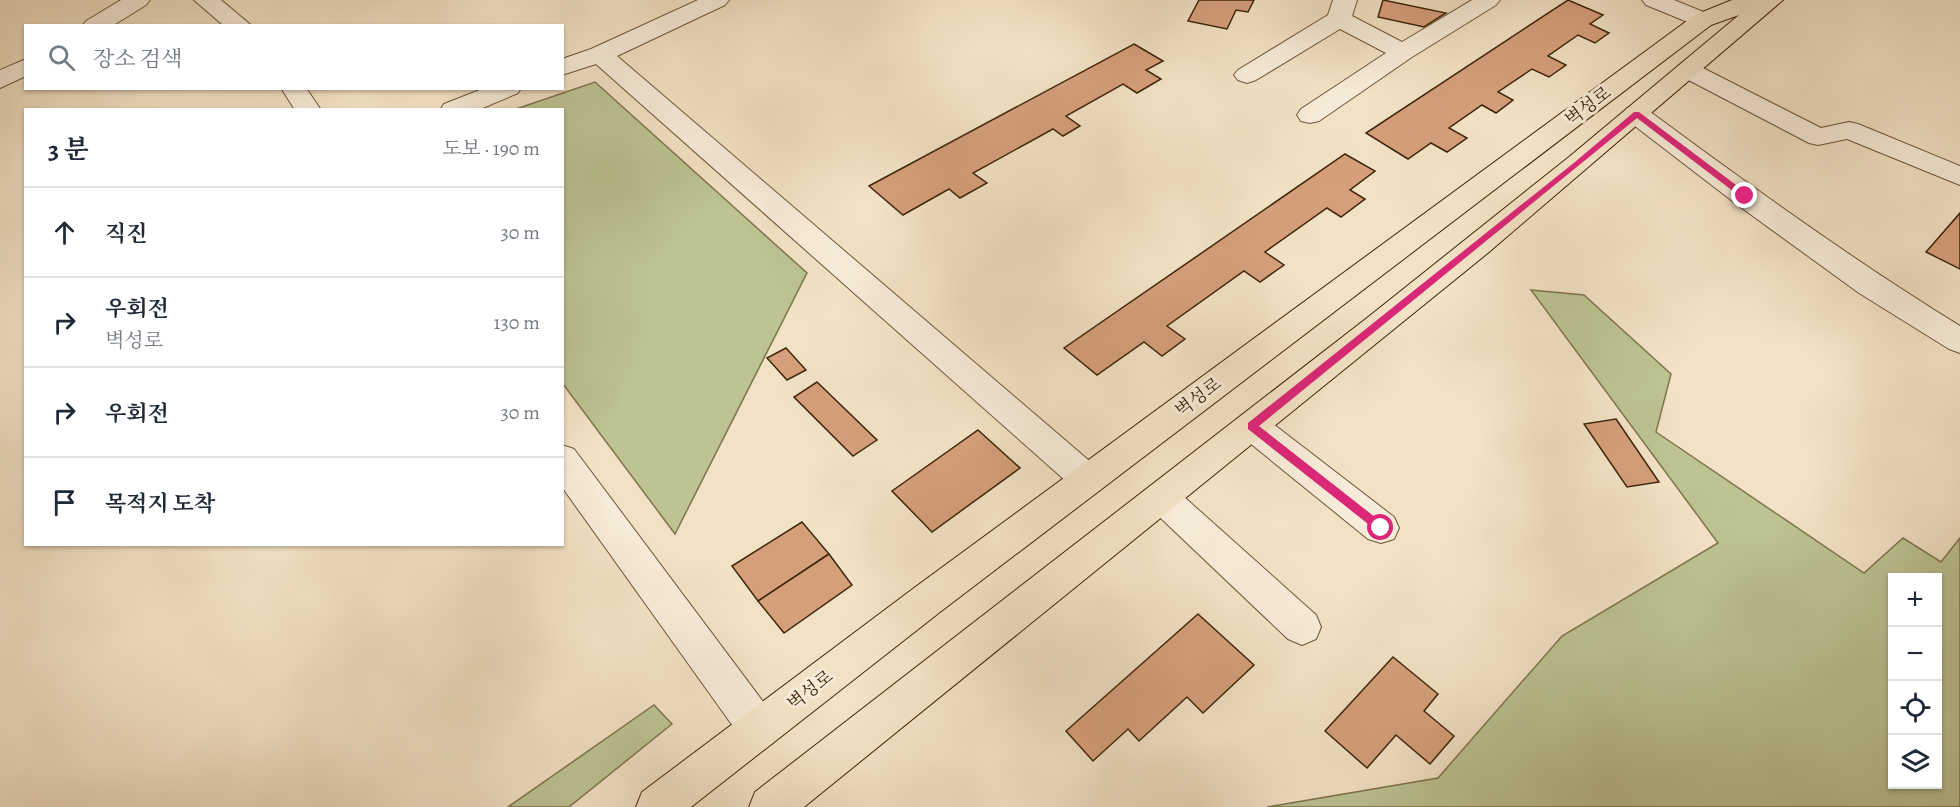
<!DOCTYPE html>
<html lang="ko">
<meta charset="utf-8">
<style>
body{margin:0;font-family:Alegreya,"Noto Serif KR",serif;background:#f2f2f3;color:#1f2937}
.controls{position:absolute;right:18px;bottom:18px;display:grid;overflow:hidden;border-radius:0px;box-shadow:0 2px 4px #0004}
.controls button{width:54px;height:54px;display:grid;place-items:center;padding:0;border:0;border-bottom:2px solid #e0e1e3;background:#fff;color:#1f2937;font:30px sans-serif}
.stop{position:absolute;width:18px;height:18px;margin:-14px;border:4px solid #db2777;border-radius:50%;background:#fff}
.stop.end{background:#db2777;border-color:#fff;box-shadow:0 2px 6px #0008}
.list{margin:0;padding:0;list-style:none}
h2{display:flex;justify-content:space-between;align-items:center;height:78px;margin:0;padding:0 24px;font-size:26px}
h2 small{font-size:20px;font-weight:400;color:#747a83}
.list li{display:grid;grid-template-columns:39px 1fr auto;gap:18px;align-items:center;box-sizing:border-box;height:90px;padding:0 24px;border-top:2px solid #e0e1e3}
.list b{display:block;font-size:22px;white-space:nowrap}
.list p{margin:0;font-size:20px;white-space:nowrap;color:#747a83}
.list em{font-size:20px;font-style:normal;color:#747a83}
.icon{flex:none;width:33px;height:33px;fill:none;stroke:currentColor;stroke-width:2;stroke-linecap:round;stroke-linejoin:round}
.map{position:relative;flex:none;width:1960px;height:807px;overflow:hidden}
.search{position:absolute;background:#fff;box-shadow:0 2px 4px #0004;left:24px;top:24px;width:540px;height:66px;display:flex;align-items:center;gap:15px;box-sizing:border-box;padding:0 21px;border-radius:0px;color:#747a83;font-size:22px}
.panel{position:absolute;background:#fff;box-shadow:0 2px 4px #0004;left:24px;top:108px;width:540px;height:438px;border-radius:0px}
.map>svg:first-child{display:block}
</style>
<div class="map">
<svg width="1960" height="807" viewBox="0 0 1960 807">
<rect width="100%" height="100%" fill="#f2e2c5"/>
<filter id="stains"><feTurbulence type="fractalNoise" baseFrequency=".00333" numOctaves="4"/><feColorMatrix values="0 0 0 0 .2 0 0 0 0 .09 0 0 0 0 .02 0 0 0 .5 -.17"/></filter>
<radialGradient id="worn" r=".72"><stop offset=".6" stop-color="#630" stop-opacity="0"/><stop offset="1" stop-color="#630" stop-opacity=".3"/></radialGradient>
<g fill="#bdc393" stroke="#7e744e" stroke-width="1.5" fill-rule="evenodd">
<path d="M595 82 807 273 675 534 563 384 562 110 516 109Z"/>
<path d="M1531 290 1584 295 1671 374 1656 432 1864 573 1903 538 1941 562 1960 538V807H1267L1438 778 1562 636 1718 543ZM1892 578H1938V784H1892Z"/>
<path d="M654 705 672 724 569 807H508Z"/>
</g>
<g fill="#d59f7c" stroke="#3f2509" stroke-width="1.5">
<path d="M1199 0H1254L1248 12 1236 10 1227 29 1188 21Z"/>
<path d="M1383 0 1446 13 1424 27 1378 17Z"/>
<path d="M1568 0 1603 15 1590 24 1609 33 1595 43 1578 35 1548 56 1566 65 1549 77 1532 69 1498 92 1513 100 1496 113 1482 105 1449 128 1467 138 1447 152 1431 143 1408 159 1366 133Z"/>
<path d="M1134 44 1163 61 1146 70 1161 79 1137 93 1123 84 1066 116 1080 126 1063 136 1053 129 973 173 987 183 960 198 949 189 903 215 869 186Z"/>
<path d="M1345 154 1375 171 1350 190 1365 199 1341 217 1327 208 1265 252 1284 265 1260 282 1244 271 1167 326 1185 339 1162 356 1144 342 1097 375 1064 348Z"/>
<path d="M1960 213V269L1926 252Z"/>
<path d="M786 348 806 370 787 380 767 358Z"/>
<path d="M817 382 877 440 853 456 794 397Z"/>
<path d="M1616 419 1659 482 1627 487 1584 424Z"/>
<path d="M978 430 1020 468 932 532 892 491Z"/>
<path d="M802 522 829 554 758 601 732 566Z"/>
<path d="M829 554 852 585 784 633 758 601Z"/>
<path d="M1198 614 1254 665 1203 713 1187 697 1139 741 1128 729 1093 761 1066 731Z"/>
<path d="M1393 657 1438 694 1424 711 1454 736 1430 764 1396 735 1367 768 1325 731Z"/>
</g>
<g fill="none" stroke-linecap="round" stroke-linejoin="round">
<g stroke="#6c5438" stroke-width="2">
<g id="minor">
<path d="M121 0H150L146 5 112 26H82L86 21Z"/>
<path d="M194 0H221L252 26H224Z"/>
<path d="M698 0H729L725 5 617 56 1100 470 1105 480 1100 490 1088 495 1076 490 596 64 562 75V59L591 49Z"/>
<path d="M1333 0H1357L1352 16 1402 42 1472 0H1500L1496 5 1412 57 1319 121 1310 123 1301 121 1297 115 1301 109 1386 53 1340 29 1256 80 1247 83 1238 80 1234 75 1238 70 1328 15Z"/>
<path d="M1642 0H1674L1711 15 1715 20 1711 25 1703 27 1695 25 1646 5Z"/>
<path d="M26 59V76L0 88V70Z"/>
<path d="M1688 63 1697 65 1821 128 1849 122 1858 124 1960 166V185L1847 139 1818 145 1809 143 1679 75 1676 70 1679 65Z"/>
<path d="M281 88H306L321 110H295Z"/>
<path d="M485 88H521L518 93 478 110H440L444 104Z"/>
<path d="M1636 106 1645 108C1748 184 1851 259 1960 326V353L1949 349 1859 293 1735 203 1627 120 1623 114 1627 108Z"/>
<path d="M1252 413 1264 417 1394 517 1399 528 1394 539 1381 543 1368 539 1240 435 1235 426 1240 417Z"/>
<path d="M562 445 574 449 773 715 779 729 773 743 759 749 745 743 562 487Z"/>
<path d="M1161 482 1173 487 1316 615 1321 627 1316 639 1302 645 1288 639 1149 507 1143 497 1149 487Z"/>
</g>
</g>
<g stroke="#3f2509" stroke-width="2">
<path id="major" d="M1732 0H1783L1489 252 804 807H749L755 792 1367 318 1569 157 1739 15 1711 25 940 612 691 807H636L642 792 914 588 1695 15Z"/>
</g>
<use href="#minor" fill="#f7ecd9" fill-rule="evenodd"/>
<use href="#major" fill="#f2e2c5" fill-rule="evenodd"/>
</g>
<path fill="#db2777" d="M1634 112H1639L1748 194V198H1742L1637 118 1259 426 1385 525V531H1377L1248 429V423L1575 162Z"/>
<g text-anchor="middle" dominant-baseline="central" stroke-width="6" stroke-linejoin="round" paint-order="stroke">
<g font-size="18" fill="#3f2509" stroke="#f7ecd9">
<text transform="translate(1588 106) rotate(-37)">벽성로</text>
<text transform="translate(1198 397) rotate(-37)">벽성로</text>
<text transform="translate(810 690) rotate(-38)">벽성로</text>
</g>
</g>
<rect width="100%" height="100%" filter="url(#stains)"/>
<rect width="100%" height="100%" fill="url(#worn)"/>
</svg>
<div class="controls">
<button>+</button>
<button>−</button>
<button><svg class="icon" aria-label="locate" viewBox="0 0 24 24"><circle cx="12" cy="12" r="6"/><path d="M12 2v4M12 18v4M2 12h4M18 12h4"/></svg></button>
<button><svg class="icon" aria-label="layers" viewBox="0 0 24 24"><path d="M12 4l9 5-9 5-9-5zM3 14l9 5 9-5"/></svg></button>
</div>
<div class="stop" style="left:1381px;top:528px"></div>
<div class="stop end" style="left:1745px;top:196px"></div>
<div class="search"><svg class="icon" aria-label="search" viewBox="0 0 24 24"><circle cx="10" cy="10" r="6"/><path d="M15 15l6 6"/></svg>장소 검색</div>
<section class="panel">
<h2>3 분<small>도보 · 190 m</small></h2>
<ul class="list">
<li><svg class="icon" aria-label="ahead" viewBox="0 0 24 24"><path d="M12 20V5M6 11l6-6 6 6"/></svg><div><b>직진</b></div><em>30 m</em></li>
<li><svg class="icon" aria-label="right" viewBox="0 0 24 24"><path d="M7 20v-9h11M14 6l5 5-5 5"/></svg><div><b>우회전</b><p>벽성로</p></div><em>130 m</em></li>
<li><svg class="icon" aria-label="right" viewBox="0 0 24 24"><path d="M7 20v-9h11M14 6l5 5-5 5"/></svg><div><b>우회전</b></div><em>30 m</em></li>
<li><svg class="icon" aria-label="arrive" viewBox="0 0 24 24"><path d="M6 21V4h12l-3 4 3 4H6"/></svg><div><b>목적지 도착</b></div></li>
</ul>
</section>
</div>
